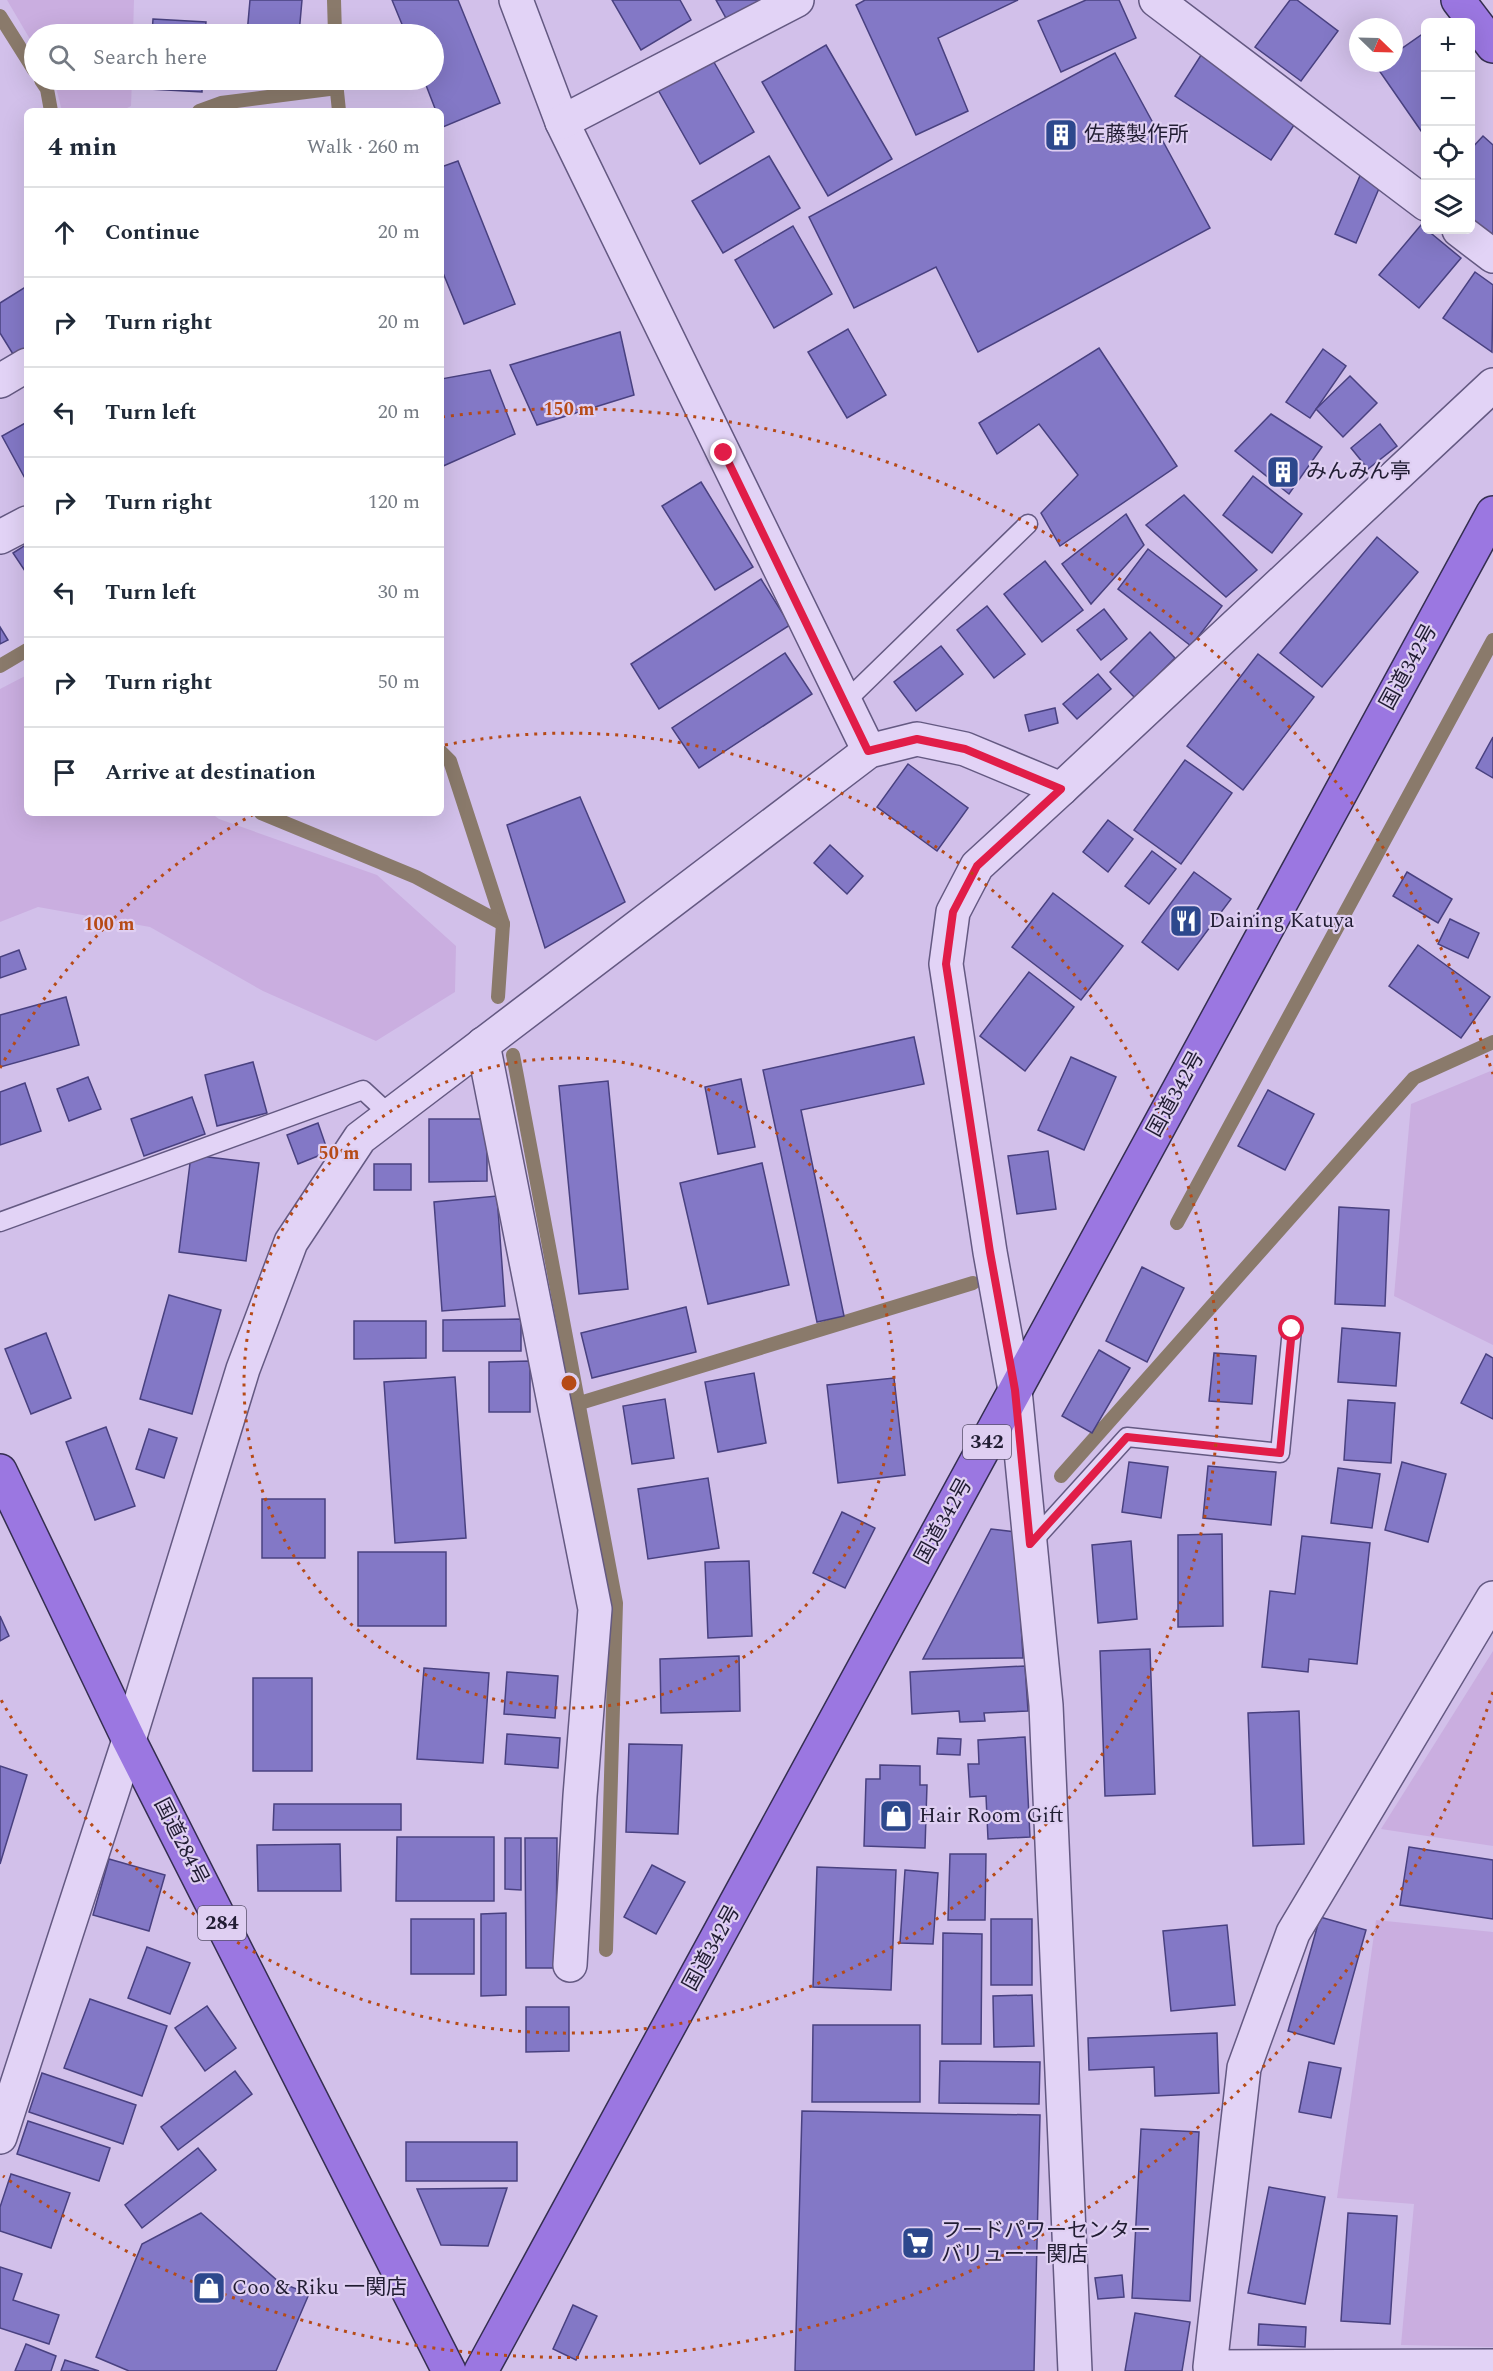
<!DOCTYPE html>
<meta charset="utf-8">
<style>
body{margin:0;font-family:Spectral,"Noto Sans JP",serif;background:#f6f6f7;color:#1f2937}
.controls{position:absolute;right:18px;top:18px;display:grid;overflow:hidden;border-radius:9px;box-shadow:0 6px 24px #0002}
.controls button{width:54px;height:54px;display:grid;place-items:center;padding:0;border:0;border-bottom:2px solid #e0e1e3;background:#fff;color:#1f2937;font:30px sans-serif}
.compass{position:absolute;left:1349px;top:18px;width:54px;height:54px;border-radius:50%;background:#fff;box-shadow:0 6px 24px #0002;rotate:113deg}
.stop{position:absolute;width:18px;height:18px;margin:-14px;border:4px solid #e11d48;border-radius:50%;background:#fff}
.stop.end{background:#e11d48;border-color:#fff;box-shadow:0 2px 6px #0008}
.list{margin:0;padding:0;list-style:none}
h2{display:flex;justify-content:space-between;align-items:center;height:78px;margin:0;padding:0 24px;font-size:26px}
h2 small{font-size:20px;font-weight:400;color:#747a83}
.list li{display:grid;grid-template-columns:39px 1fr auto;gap:18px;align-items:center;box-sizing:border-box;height:90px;padding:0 24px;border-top:2px solid #e0e1e3}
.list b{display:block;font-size:22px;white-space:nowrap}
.list em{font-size:20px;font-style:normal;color:#747a83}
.icon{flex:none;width:33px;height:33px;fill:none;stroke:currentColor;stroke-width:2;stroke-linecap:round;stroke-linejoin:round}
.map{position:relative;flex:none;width:1493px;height:2371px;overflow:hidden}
.search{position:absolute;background:#fff;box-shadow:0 6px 24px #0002;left:24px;top:24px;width:420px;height:66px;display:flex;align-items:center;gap:15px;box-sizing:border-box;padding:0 21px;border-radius:33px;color:#747a83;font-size:22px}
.panel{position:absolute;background:#fff;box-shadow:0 6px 24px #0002;left:24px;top:108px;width:420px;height:708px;border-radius:9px}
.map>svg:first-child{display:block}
</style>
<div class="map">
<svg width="1493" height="2371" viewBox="0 0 1493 2371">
<rect width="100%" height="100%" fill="#d2c0ea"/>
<g fill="#caaee0">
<path d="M7 0H134L133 34H34V46Z"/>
<path d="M54 80H132L131 106 121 111H62Z"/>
<path d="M27 675V813H211L219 819 377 875 456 946 455 992 376 1041 263 991 150 927 38 907 0 922V689Z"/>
<path d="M1493 1070V1345L1394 1296 1411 1104Z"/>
<path d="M1493 1651V1846L1381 1829Z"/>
<path d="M1376 1920 1493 1932V2347L1401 2345 1414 2204 1337 2198Z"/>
</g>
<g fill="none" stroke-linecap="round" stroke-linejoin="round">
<g stroke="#8a7a6b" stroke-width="14">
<path d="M334 0 335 34"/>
<path d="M0 16 34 70"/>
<path d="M41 80 47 89 51 111"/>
<path d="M336 82 339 111"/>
<path d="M199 111 221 103 337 88"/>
<path d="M0 666 27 650"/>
<path d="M441 752 450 761 503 924 498 997"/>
<path d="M261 813 416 877 503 924"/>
<path d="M513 1055 616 1603 606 1950"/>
<path d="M1177 1223 1493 640"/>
<path d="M580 1403 973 1283"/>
<path d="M1061 1476 1414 1078 1493 1042"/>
</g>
</g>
<g fill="#8378c6" stroke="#494180" stroke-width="1.5">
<path d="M250 0H302L299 34H247Z"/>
<path d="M392 0H458L500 103 443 127 441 111H436L424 80H434V34H406Z"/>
<path d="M612 0H680L691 20 641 50Z"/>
<path d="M716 0H782L732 29Z"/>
<path d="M865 0H1018L938 38 968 111 916 135 856 5Z"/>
<path d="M1086 0H1119L1136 38 1061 72 1038 21Z"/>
<path d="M1290 0H1297L1338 31 1301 81 1255 47Z"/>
<path d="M153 19 206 22 205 34H152Z"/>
<path d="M1424 33 1426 35V138L1376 66 1381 63H1394V54Z"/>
<path d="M826 45 892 159 828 196 762 82Z"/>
<path d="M1203 52 1300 116 1271 160 1175 96Z"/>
<path d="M1115 53 1210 228 978 352 936 267 854 308 809 217Z"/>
<path d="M711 57 754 132 700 164 657 88Z"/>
<path d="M149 80H202V92L149 89Z"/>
<path d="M1483 136 1493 145V242L1470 222V150Z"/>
<path d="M769 156 800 208 723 253 692 201Z"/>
<path d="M458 161 515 304 464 324 441 268V167Z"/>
<path d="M1362 171 1383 179 1356 243 1335 234Z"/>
<path d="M1421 225 1461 258 1419 308 1379 275Z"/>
<path d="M793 226 832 294 774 328 735 260Z"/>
<path d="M1475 272 1493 285 1492 352 1443 318Z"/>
<path d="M27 286V353L16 359 0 333V303Z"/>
<path d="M848 329 886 395 847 418 808 352Z"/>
<path d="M620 332 634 395 537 425 510 365Z"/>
<path d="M1099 348 1177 466 1060 546 1041 513 1078 475 1039 424 997 454 979 423Z"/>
<path d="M1323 349 1346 366 1310 418 1286 402Z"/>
<path d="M490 370 515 434 441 467V379Z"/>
<path d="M1350 376 1377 403 1343 437 1316 409Z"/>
<path d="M1271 414 1322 447 1289 494 1235 451Z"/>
<path d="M27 422V482L2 436Z"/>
<path d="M1380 424 1397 446 1368 469 1351 448Z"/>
<path d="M1253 476 1302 514 1272 553 1223 515Z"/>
<path d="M701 482 753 567 715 590 662 506Z"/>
<path d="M1184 495 1257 570 1226 597 1146 525Z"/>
<path d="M1126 514 1144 545 1091 604 1062 564Z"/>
<path d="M1377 537 1418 572 1322 687 1280 653Z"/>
<path d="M27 544V574L13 553Z"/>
<path d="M1148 549 1222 606 1191 646 1118 589Z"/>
<path d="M1045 561 1083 610 1042 642 1004 594Z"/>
<path d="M761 579 790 625 659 709 631 664Z"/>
<path d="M987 606 1025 654 994 678 957 630Z"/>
<path d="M1104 609 1127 639 1101 660 1077 630Z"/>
<path d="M0 627 8 640 0 644Z"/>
<path d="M1150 632 1175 658 1135 698 1110 672Z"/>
<path d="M941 646 963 674 916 711 894 682Z"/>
<path d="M785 653 812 694 699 768 672 728Z"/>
<path d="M1258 654 1314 697 1243 790 1187 746Z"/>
<path d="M1098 674 1111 689 1077 719 1063 704Z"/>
<path d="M1055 708 1058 723 1029 731 1025 715Z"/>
<path d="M1493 737V778L1476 768Z"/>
<path d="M1185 760 1232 793 1181 864 1134 830Z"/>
<path d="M908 764 968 808 937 851 877 807Z"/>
<path d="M580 797 625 902 545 948 507 825Z"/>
<path d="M1108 820 1133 839 1108 872 1083 852Z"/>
<path d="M830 845 863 876 847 894 814 863Z"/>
<path d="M1152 851 1176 869 1149 904 1125 886Z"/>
<path d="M1194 872 1231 899 1178 970 1142 942Z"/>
<path d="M1407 872 1452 899 1438 923 1393 896Z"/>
<path d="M1053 893 1123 946 1081 1000 1012 947Z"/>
<path d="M1450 919 1479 933 1468 958 1438 944Z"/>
<path d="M1418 945 1490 997 1461 1038 1389 986Z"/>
<path d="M19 950 26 969 0 978V957Z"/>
<path d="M1029 972 1074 1007 1025 1071 980 1036Z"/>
<path d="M66 997 79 1045 0 1067V1015Z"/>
<path d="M914 1037 924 1084 801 1110 844 1316 817 1322 763 1070Z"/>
<path d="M1071 1057 1116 1077 1084 1150 1038 1130Z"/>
<path d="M253 1062 267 1113 217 1126 205 1075Z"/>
<path d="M88 1077 101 1109 69 1121 57 1089Z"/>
<path d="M741 1079 755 1147 718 1154 705 1087Z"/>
<path d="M608 1081 628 1289 579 1294 559 1086Z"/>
<path d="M25 1083 41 1131 0 1145V1092Z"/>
<path d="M1268 1090 1314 1114 1285 1170 1238 1146Z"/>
<path d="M192 1097 205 1134 144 1156 131 1119Z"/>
<path d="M429 1119H487V1181L429 1182Z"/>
<path d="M318 1123 328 1152 298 1164 287 1135Z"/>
<path d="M1048 1151 1056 1209 1017 1214 1008 1156Z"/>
<path d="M191 1155 259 1163 246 1261 179 1252Z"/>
<path d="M762 1163 789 1285 708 1304 680 1183Z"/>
<rect x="374" y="1164" width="37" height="26"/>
<path d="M497 1196 505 1306 442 1311 434 1202Z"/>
<path d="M1339 1207 1389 1210 1385 1306 1335 1304Z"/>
<path d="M1142 1267 1184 1288 1147 1362 1106 1341Z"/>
<path d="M169 1295 221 1310 192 1414 140 1399Z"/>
<path d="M686 1307 696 1352 592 1378 581 1333Z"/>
<path d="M521 1319V1351H443V1320Z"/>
<path d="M354 1321H426V1358L354 1359Z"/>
<path d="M1342 1328 1400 1333 1396 1386 1338 1382Z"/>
<path d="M46 1333 71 1398 31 1414 5 1349Z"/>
<path d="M1099 1350 1130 1368 1092 1433 1062 1416Z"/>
<path d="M1214 1353 1256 1356 1252 1404 1209 1401Z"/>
<path d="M1486 1354 1493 1358V1419L1461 1403Z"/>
<path d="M530 1361V1412H489V1362Z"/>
<path d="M754 1373 766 1443 718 1452 705 1382Z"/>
<path d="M455 1377 466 1538 395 1543 384 1382Z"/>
<path d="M894 1378 905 1475 838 1483 827 1385Z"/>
<path d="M665 1399 674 1458 632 1464 623 1406Z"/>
<path d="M1348 1400 1395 1403 1391 1463 1344 1460Z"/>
<path d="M106 1427 135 1506 95 1520 66 1442Z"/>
<path d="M149 1429 177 1438 164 1478 136 1469Z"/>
<path d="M1129 1462 1168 1467 1161 1518 1122 1512Z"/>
<path d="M1402 1462 1446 1474 1428 1542 1385 1530Z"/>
<path d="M1208 1466 1276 1472 1271 1525 1203 1518Z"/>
<path d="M1338 1468 1380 1474 1372 1528 1331 1523Z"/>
<path d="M708 1478 719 1548 648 1559 638 1489Z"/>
<rect x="262" y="1499" width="63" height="59"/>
<path d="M842 1512 875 1528 845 1588 813 1573Z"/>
<path d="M991 1529 1016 1532 1023 1658 923 1659Z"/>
<path d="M1222 1534 1223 1626 1178 1627V1535Z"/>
<path d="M1302 1536 1370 1543 1357 1664 1309 1659 1308 1672 1262 1667 1270 1591 1295 1594Z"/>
<path d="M1131 1541 1137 1619 1098 1623 1092 1545Z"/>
<rect x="358" y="1552" width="88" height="74"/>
<path d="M749 1561 752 1636 708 1638 705 1562Z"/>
<path d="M0 1616 9 1636 0 1641Z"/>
<path d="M1150 1649 1155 1794 1105 1796 1100 1651Z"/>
<path d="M739 1656 740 1711 661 1713 660 1659Z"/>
<path d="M1025 1666 1028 1711 984 1713 985 1721 960 1722 959 1711 912 1714 910 1672Z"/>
<path d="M424 1668 489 1673 483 1763 417 1759Z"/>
<path d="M507 1672 558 1676 555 1718 504 1714Z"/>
<rect x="253" y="1678" width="59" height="93"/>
<path d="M1299 1711 1304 1844 1253 1846 1248 1713Z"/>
<path d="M507 1734 560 1738 558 1768 505 1764Z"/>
<path d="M1025 1737 1030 1837 988 1839 986 1796 970 1797 968 1764H979L978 1740Z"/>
<path d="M938 1738 961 1739 960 1755 937 1754Z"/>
<path d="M629 1744 682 1745 678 1834 626 1832Z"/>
<path d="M880 1765 920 1766V1785H927L925 1848 864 1846 866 1779H880Z"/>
<path d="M0 1766 27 1775 0 1864Z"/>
<path d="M274 1804H401V1830H273Z"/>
<path d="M397 1837H494V1901H396Z"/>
<path d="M505 1838H521V1890L505 1889Z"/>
<path d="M525 1838H557L556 1968H526Z"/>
<path d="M340 1844 341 1891H258L257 1845Z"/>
<path d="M1409 1847 1493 1860V1919L1400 1905Z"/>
<path d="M950 1854H986L985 1920H948Z"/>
<path d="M109 1859 165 1875 149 1931 93 1915Z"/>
<path d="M652 1865 685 1882 656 1934 624 1917Z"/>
<path d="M817 1867 896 1870 891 1990 813 1987Z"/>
<path d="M905 1870 938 1873 933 1944 900 1943Z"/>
<path d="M506 1913V1995L481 1996V1914Z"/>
<path d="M1320 1917 1366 1930 1334 2044 1288 2031Z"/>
<rect x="411" y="1919" width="63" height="55"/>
<rect x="991" y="1919" width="41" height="66"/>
<path d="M1227 1925 1235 2005 1171 2011 1163 1931Z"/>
<path d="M943 1933 982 1934 981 2044H942Z"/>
<path d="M147 1947 190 1963 170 2014 128 1998Z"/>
<path d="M1032 1995 1034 2046 994 2047 993 1996Z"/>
<path d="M90 1999 167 2026 142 2096 64 2068Z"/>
<path d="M207 2006 236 2048 205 2071 175 2028Z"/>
<path d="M526 2007H569V2051L526 2052Z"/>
<path d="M813 2025H920V2102H812Z"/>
<path d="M1217 2033 1219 2093 1155 2096 1154 2067 1089 2070 1088 2038Z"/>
<path d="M940 2061 1040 2062 1039 2104 939 2103Z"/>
<path d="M1309 2062 1341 2068 1331 2118 1299 2112Z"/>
<path d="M235 2071 252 2094 178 2150 161 2127Z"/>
<path d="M42 2073 136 2105 123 2144 29 2112Z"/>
<path d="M802 2111 1040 2115 1034 2371H795Z"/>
<path d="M28 2121 110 2148 99 2181 17 2154Z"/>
<path d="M1141 2129 1199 2132 1190 2301 1132 2298Z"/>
<rect x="406" y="2142" width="111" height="39"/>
<path d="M198 2148 216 2170 142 2228 125 2205Z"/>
<path d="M11 2174 70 2193 51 2248 0 2231V2207Z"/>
<path d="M1269 2187 1325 2197 1305 2304 1248 2293Z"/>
<path d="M507 2188 488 2246 441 2245 417 2189Z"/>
<path d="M201 2213 279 2282 309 2294 276 2371H129L96 2357 142 2244Z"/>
<path d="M1348 2213 1397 2216 1390 2324 1341 2321Z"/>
<path d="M0 2267 22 2274 13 2300 59 2315 49 2344 0 2328Z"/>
<path d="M1122 2275 1124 2297 1098 2299 1095 2278Z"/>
<path d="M573 2305 597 2316 576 2360 553 2349Z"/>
<path d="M1135 2313 1190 2322 1182 2371H1125Z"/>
<path d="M1259 2324 1306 2327 1305 2347 1258 2345Z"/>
<path d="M26 2344 56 2356 51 2371H15Z"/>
<path d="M65 2360 99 2371H61Z"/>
</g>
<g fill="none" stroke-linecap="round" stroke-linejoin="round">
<g stroke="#645982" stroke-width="21">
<g id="service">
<path d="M845 702 1028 524"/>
<path d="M0 1222 363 1090 390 1115"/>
<path d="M1030 1544 1127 1437 1280 1453 1292 1329"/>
</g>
</g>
<g stroke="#645982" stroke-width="36">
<g id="minor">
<path d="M516 0 562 122 869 751"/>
<path d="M1156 0 1426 204"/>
<path d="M562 122 797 0"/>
<path d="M1459 230 1493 256"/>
<path d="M0 381 27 365"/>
<path d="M0 537 27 523"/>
<path d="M1061 789 977 866 953 912 946 964 990 1252 1015 1390 1046 1705 1075 2371"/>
<path d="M483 1044 595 1609 580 1796 570 1965"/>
<path d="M1493 1598 1293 1933 1244 2068 1210 2367 1493 2366"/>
<path d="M0 2137 129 1740 243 1369 291 1242 360 1138 869 751 917 739 965 749 1061 789 1493 385"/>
</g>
</g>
<g stroke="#342e50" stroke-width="36">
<g id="trunk">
<path d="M1458 0 1493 46"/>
<path d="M0 1471 129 1740 449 2371"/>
<path d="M481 2371 1493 513"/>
</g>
</g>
<use href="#service" stroke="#e2d3f6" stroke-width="18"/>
<use href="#minor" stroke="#e2d3f6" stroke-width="33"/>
<use href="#trunk" stroke="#9b77e1" stroke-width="33"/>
</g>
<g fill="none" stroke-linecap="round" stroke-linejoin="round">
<path stroke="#e11d48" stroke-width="8" d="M724 453 868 751 917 739 965 749 1061 789 977 866 953 912 946 964 990 1252 1015 1390 1030 1544 1127 1437 1280 1453 1292 1329"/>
</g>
<g fill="none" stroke="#b64a16" stroke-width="3" stroke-dasharray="3 6">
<circle cx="569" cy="1383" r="325"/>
<path d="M0 1068A650 650 0 0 1 254 814M445 745A650 650 0 1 1 0 1698"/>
<path d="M1493 1692A974 974 0 0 1 3 2176M442 417A974 974 0 0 1 1493 1074"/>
</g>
<defs>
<g id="building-square" transform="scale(1.725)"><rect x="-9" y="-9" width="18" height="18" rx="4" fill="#2d488d" stroke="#dfcff2"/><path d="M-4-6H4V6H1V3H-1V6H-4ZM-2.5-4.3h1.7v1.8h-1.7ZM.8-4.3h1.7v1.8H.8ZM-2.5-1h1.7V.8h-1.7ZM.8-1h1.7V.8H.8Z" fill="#fff"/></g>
<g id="restaurant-square" transform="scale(1.725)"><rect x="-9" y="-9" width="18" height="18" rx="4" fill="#2d488d" stroke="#dfcff2"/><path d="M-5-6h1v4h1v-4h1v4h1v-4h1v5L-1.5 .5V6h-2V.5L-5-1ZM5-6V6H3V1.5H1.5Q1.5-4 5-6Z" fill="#fff"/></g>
<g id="shop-square" transform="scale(1.725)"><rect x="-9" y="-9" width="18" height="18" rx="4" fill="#2d488d" stroke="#dfcff2"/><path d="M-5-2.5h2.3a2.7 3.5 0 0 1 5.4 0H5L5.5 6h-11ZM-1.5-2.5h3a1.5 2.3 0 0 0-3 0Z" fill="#fff"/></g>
<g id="supermarket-square" transform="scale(1.725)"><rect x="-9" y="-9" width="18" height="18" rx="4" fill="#2d488d" stroke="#dfcff2"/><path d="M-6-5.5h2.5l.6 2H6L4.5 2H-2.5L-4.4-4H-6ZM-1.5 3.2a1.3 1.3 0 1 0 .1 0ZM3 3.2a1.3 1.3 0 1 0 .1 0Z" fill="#fff"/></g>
</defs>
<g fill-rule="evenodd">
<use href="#building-square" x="1061" y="135"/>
<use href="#building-square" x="1283" y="472"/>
<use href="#restaurant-square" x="1186" y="921"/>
<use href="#shop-square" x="896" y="1816"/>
<use href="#supermarket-square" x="918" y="2243"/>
<use href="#shop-square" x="209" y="2288"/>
</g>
<g text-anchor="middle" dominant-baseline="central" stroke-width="4.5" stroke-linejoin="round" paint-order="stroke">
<g fill="#dfcff2" stroke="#5a526c" stroke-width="1.5">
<rect x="963" y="1425" width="48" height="34" rx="4.5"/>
<rect x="198" y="1906" width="48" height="34" rx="4.5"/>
</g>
<g font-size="20" font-weight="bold" fill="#211d33">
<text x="987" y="1442">342</text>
<text x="222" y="1923">284</text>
</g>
<g font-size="21" fill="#211d33" stroke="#dfcff2" text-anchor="start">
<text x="1084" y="135">佐藤製作所</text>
<text x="1306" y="472">みんみん亭</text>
<text x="1209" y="921">Daining Katuya</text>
<text x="919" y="1816">Hair Room Gift</text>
<text x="941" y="2231">フードパワーセンター<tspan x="941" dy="24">バリュー一関店</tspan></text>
<text x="232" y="2288">Coo &amp; Riku 一関店</text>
</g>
<g font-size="21" fill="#211d33" stroke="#dfcff2">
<text transform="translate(1409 667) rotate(-61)">国道342号</text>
<text transform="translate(1176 1094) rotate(-61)">国道342号</text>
<text transform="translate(944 1521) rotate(-61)">国道342号</text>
<text transform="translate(181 1842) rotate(63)">国道284号</text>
<text transform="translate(712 1948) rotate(-61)">国道342号</text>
</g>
</g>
<circle cx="569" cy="1383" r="9" fill="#b64a16" stroke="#dfcff2" stroke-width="3"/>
<g font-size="18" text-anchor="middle" font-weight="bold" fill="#b64a16" stroke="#dfcff2" stroke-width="4.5" stroke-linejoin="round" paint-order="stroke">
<text x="569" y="415">150 m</text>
<text x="109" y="930">100 m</text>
<text x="339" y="1159">50 m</text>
</g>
</svg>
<div class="controls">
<button>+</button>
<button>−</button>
<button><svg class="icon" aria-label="locate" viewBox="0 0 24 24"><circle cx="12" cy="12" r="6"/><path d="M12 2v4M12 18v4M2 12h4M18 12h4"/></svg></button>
<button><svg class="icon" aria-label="layers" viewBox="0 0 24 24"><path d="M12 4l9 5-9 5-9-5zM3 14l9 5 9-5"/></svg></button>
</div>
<svg class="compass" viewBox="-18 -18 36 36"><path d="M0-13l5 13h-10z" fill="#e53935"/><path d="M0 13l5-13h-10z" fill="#747a83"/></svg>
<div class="stop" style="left:1292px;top:1329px"></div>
<div class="stop end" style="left:724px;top:453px"></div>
<div class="search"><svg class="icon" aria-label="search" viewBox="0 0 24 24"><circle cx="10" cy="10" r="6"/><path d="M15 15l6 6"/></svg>Search here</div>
<section class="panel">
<h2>4 min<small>Walk · 260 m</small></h2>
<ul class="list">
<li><svg class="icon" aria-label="ahead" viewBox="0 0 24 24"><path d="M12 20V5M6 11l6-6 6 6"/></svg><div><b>Continue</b></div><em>20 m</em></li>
<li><svg class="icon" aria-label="right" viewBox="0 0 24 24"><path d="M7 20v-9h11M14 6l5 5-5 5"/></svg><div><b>Turn right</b></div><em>20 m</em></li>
<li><svg class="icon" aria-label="left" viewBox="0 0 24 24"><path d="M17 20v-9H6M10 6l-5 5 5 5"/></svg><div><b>Turn left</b></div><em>20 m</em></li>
<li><svg class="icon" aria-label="right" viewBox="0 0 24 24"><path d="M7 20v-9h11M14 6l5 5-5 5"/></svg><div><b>Turn right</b></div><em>120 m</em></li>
<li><svg class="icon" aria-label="left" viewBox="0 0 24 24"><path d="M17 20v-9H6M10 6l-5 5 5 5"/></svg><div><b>Turn left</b></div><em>30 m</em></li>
<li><svg class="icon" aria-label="right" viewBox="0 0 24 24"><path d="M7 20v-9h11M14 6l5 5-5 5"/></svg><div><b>Turn right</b></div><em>50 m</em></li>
<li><svg class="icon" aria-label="arrive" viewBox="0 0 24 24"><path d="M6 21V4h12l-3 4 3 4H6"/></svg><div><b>Arrive at destination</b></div></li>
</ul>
</section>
</div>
